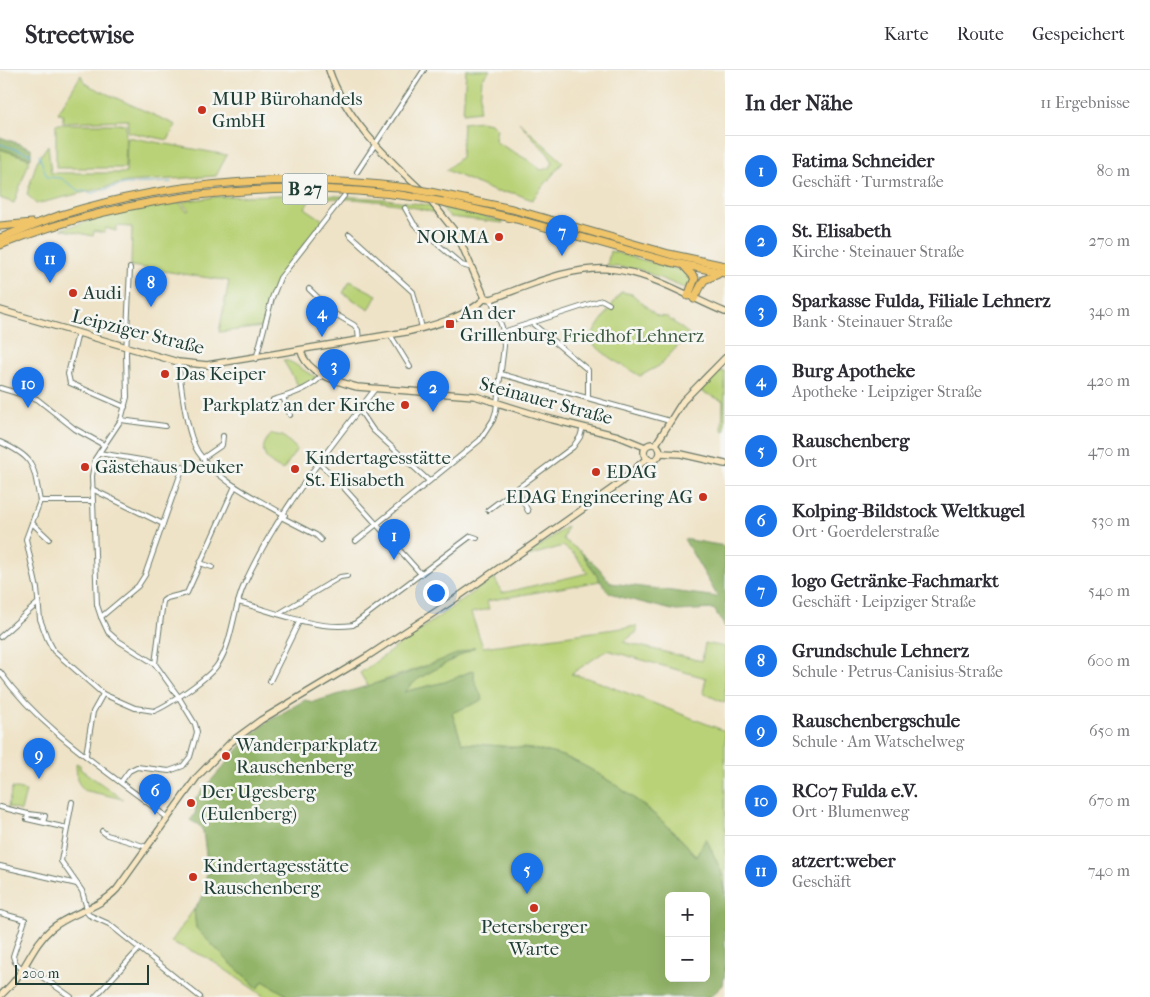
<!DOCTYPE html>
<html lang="de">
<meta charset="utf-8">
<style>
body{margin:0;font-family:"IM FELL French Canon",serif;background:#f2f2f3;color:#2b2b33}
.controls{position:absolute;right:15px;bottom:15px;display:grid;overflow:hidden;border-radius:8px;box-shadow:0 5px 20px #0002}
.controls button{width:45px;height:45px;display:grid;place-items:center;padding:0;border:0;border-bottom:1px solid #e1e1e2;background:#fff;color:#2b2b33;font:25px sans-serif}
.scale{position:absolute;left:15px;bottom:12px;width:134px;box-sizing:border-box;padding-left:5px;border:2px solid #1f3d34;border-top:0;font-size:14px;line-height:18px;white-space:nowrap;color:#1f3d34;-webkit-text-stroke:4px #f6f6f2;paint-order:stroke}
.you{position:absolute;left:435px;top:522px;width:18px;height:18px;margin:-12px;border:4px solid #fff;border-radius:50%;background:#1a73e8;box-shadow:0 0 0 8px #1a73e833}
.badge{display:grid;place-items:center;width:32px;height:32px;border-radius:50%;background:#1a73e8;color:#fff;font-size:16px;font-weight:700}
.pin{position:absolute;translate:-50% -41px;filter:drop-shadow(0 1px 2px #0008)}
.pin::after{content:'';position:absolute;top:26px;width:18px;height:15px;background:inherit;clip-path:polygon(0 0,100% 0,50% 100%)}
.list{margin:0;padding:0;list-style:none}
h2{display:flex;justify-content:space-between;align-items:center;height:65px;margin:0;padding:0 20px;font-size:21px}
h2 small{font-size:16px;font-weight:400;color:#7c7c81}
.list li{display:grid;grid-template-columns:32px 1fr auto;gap:15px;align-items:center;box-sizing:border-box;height:70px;padding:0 20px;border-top:1px solid #e1e1e2}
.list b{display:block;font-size:19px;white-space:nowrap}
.list p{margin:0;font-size:16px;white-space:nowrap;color:#7c7c81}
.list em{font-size:16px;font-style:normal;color:#7c7c81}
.map{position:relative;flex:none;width:725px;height:927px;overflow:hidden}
header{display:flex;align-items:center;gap:30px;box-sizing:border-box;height:70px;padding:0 25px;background:#fff;border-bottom:1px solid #e1e1e2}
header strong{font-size:24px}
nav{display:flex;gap:28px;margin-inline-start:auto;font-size:18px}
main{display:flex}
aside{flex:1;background:#fff}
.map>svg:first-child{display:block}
</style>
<header>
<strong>Streetwise</strong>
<nav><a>Karte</a><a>Route</a><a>Gespeichert</a></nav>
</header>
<main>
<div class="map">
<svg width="725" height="927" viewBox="0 0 725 927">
<rect width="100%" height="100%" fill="#f6f6f2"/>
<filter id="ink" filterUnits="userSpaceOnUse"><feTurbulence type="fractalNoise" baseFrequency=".02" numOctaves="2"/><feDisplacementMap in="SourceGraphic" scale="10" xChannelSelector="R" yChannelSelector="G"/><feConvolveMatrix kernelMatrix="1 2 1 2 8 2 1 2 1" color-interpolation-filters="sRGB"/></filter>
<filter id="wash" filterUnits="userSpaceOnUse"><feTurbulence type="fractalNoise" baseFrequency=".0096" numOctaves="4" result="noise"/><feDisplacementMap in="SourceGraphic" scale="20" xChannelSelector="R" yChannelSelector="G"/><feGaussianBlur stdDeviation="1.12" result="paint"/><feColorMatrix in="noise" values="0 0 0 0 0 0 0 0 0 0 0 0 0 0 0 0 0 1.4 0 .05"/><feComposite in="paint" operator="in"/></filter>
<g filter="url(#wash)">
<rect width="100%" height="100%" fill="#efe3c7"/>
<g fill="#b9d277" stroke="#6c8856">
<path d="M466 0H490L482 9 479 41 463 43Z"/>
<path d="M81 5 84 12 92 17 176 55 168 70 128 62V50L63 52V44L58 43Z"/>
<path d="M480 51 491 53 497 59 495 68 496 72 528 90 541 100 550 98 553 92 548 84 519 52 563 92 532 130 514 123 496 122 446 100 461 87 463 53Z"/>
<path d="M56 54H126L125 98H56Z"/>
<path d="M127 67 227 85 216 106 127 112 36 134 27 124 37 91 48 75 51 103H126Z"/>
<path d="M0 79 30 89 14 133 0 128Z"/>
<path d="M310 124 385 129 434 136 441 145C399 131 356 128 311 128L305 138 323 150 279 208 273 219 263 257 219 262 229 211 131 196 132 157 117 156 116 161 106 158 104 163 94 161 93 166 61 159 114 144 179 132 187 141 189 140 181 132 214 127Z"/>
<path d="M441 137 503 151V153L450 147Z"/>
<path d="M610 181 684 201 692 210 690 215 684 218 638 199 607 196Z"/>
<path d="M350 211 377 225 369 240 343 223Z"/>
<path d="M621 222 632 224 657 246 667 247 689 264 659 296 640 306 610 288 588 270Z"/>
<path d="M283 290C295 291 303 302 315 306V309L299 317Z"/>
<path d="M716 300 725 302V361L722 360 723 331 696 319Z"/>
<path d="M272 364 283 366 297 379 283 400C266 393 255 379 272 364Z"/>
<path d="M567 456 563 469 581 482 600 511 487 531 489 539 471 543 483 577 637 556V562L623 572 702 591 705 573 725 577V633L703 623 706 608 607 580 571 604 591 609 725 661V824L721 801 706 769 696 787C674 754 595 694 556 684 527 676 492 676 462 673L452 643 474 609V600L445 612 403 622 418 609 470 580 368 616 360 603 494 507 502 523 588 503 575 485 563 476 525 487Z"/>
<path d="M76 693 80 695V699L123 729 83 720 77 710Z"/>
<path d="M12 718 26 721 21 741 8 737Z"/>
<path d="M194 839 196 858 227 890 258 918 263 911 290 927H265L208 888 171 872Z"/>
</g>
<g fill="#92b468" stroke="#58784e" fill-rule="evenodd">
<path d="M0 67 31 78V88L0 79Z"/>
<path d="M684 469 725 476V557L714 539 676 541 620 527 607 521 581 482 598 497 611 513 718 527Z"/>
<path d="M475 577 418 609 404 622 445 612 474 600V609L483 630 452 643 462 673C492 676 526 676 556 684 595 694 673 754 696 787L706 768 721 801 725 824V901L723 915 710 927H290L263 911 258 918 227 890 196 858 194 839 205 823 207 792 203 761 199 755 190 750C197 744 197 738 194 730L244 673 267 652 305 630 313 632 395 608ZM669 826H706V908H669Z"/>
</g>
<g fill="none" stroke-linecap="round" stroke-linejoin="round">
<g stroke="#57add4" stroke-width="1">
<path d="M0 74 31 84"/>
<path d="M39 85 47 107 61 108 78 120 92 123 125 114 171 112"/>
</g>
</g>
</g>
<g filter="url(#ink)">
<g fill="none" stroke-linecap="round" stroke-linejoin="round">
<g stroke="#687767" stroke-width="6">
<g id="street">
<path d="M357 102 424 0"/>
<path d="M405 138 414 154 462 195 472 198"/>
<path d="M349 164 413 222 422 258"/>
<path d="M309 219 335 244 354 255 358 260 359 270"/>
<path d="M533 254 588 300V327"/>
<path d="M503 262 602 230 609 234"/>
<path d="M78 263 68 304 70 313 125 337"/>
<path d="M391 266 410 297"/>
<path d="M256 289 272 228 280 208 344 126"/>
<path d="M178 292C181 315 186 363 198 382 217 411 256 428 285 445"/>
<path d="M501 304 670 351"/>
<path d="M0 318 37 329 75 359 104 375"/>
<path d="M283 327 290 345"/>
<path d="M273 330C288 326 313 318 323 304"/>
<path d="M359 339 373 360 429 411"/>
<path d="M121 350 165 356"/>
<path d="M0 372C36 388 33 395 40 431H92"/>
<path d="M99 383 183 397 145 505 138 516 101 547"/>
<path d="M203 388 222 375 223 366"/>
<path d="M318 392 336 409 421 504"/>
<path d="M92 419 163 454"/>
<path d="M517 419 528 441"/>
<path d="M40 431 26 469 37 519 40 549 47 568 54 581 103 624 135 638 154 641C169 635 210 607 218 594 233 571 233 539 244 515 275 445 329 379 375 319"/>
<path d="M488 440 573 377 580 367 583 357"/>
<path d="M283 448 316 465 321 470"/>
<path d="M32 453 49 469"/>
<path d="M356 471 480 370 493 350 496 341 504 276 502 257 491 229"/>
<path d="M200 493 212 497"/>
<path d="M238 532C273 541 317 561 353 555L471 466 477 468"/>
<path d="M280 543 340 507 347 506"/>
<path d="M0 567 38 533"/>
<path d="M155 594 163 531 167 528 187 523 235 416"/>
<path d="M0 602C43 662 110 703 168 748"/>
<path d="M270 611 300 550"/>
<path d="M86 685 93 642 103 624"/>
<path d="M121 712 129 701 137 697 169 701 183 696 190 687 197 662 195 654 178 626 155 594 117 570 108 562 101 547 97 535 92 406 95 389 121 350 127 327 126 284 130 198"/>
<path d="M72 732 61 791 82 821 87 839"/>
<path d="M0 737 28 744 27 749 67 758"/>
<path d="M28 744 45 746 43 752"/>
<path d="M102 761 107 765 147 777"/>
<path d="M0 796 77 814"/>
<path d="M85 840 89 845 109 854 200 927"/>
<path d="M0 843 25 850 13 886 15 892 23 900"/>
<path d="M25 895 71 927"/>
<path d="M95 927 140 878"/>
</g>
</g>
<g stroke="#687767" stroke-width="8">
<g id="secondary">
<path d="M329 0C345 48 385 86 421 120"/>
<path d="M429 129 457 164 485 228"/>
<path d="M485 228 491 229C528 216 570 196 610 199 650 202 688 227 725 242"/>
<path d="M0 240 178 292 207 295 406 262C429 257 469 246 485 228"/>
<path d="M301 281C307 304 336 311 357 317L475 326 546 348 618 366 645 377"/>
<circle cx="652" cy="382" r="8"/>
<path d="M656 374 683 331 725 288"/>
<path d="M661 383 681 384 725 394"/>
<path d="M0 926C6 920 13 914 18 906 29 890 36 872 51 859 71 842 99 839 117 819L197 707 231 672 261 650 368 586 452 531 620 413 647 388"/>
</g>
</g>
<g stroke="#687767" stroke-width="9">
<g id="highway">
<path d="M430 122 512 139 669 184 725 196"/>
<path d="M443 132 516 149 670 192 725 203"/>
<path d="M0 156 32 153"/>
<path d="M0 168C21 160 42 151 64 144 174 110 294 103 408 118"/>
<path d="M0 175C133 123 275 108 416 127"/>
<path d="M685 197 695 208 688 226"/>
<path d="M694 229 704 210 718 204"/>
</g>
</g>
<use href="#street" stroke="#fff" stroke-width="4"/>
<use href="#secondary" stroke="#f9e7c3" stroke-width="5.5"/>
<use href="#highway" stroke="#f0c469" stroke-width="7"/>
<g stroke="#687767" stroke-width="9" stroke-linecap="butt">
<g id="highway-bridge">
<path d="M408 118 430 122"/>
<path d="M416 127 443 132"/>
</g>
</g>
<use href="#highway-bridge" stroke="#f0c469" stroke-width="7"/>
</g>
</g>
<g fill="#c8321e" stroke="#f6f6f2" stroke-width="2">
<circle cx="202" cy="40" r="5"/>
<circle cx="499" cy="167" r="5"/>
<circle cx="73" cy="223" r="5"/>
<rect x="445" y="249" width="10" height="10" rx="2.5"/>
<circle cx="165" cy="304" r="5"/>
<circle cx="405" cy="335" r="5"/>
<circle cx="85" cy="397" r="5"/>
<circle cx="295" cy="399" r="5"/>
<circle cx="596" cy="402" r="5"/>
<circle cx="703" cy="427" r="5"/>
<circle cx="226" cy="686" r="5"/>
<circle cx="191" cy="733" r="5"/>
<circle cx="193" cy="807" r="5"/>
<circle cx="534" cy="838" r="5"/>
</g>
<g text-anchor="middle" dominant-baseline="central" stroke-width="5" stroke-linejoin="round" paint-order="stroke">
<rect fill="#f6f6f2" stroke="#60746d" stroke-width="1" x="282.5" y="103.5" width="45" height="31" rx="4"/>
<g font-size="18" font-weight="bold" fill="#1f3d34">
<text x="305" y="119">B 27</text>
</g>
<g font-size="19" fill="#1f3d34" stroke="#f6f6f2" text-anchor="start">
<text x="212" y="29">MUP Bürohandels<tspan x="212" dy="22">GmbH</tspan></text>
<text x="489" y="167" text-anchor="end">NORMA</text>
<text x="83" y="223">Audi</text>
<text x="460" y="243">An der<tspan x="460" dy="22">Grillenburg</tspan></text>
<text x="175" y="304">Das Keiper</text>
<text x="395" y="335" text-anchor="end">Parkplatz an der Kirche</text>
<text x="305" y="388">Kindertagesstätte<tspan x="305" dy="22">St. Elisabeth</tspan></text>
<text x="95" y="397">Gästehaus Deuker</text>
<text x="606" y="402">EDAG</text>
<text x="693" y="427" text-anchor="end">EDAG Engineering AG</text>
<text x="236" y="675">Wanderparkplatz<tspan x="236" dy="22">Rauschenberg</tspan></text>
<text x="201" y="722">Der Ugesberg<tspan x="201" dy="22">(Eulenberg)</tspan></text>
<text x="203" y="796">Kindertagesstätte<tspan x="203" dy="22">Rauschenberg</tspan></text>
<text x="534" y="857" text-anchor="middle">Petersberger<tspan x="534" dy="22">Warte</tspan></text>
</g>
<g font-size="19" fill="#1f3d34" stroke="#f6f6f2">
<text transform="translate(138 262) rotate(14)">Leipziger Straße</text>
<text transform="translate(546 331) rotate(15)">Steinauer Straße</text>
</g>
<g font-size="19" fill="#3e5b41" stroke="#f6f6f2">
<text x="633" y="266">Friedhof Lehnerz</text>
</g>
</g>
</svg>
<div class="controls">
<button>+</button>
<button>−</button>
</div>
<div class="scale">200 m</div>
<div class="you"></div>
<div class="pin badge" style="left:394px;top:490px">1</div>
<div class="pin badge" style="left:433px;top:342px">2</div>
<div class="pin badge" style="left:334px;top:320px">3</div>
<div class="pin badge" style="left:322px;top:267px">4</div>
<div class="pin badge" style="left:527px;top:824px">5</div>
<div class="pin badge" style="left:155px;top:745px">6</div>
<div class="pin badge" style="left:562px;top:186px">7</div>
<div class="pin badge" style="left:151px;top:237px">8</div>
<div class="pin badge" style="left:39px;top:709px">9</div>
<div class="pin badge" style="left:28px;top:338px">10</div>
<div class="pin badge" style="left:50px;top:213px">11</div>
</div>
<aside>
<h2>In der Nähe<small>11 Ergebnisse</small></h2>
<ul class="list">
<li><span class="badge">1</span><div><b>Fatima Schneider</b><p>Geschäft · Turmstraße</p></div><em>80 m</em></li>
<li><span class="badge">2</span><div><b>St. Elisabeth</b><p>Kirche · Steinauer Straße</p></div><em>270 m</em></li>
<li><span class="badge">3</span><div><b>Sparkasse Fulda, Filiale Lehnerz</b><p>Bank · Steinauer Straße</p></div><em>340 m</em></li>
<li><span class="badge">4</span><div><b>Burg Apotheke</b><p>Apotheke · Leipziger Straße</p></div><em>420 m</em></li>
<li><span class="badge">5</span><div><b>Rauschenberg</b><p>Ort</p></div><em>470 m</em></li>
<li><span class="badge">6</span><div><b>Kolping-Bildstock Weltkugel</b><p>Ort · Goerdelerstraße</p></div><em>530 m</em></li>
<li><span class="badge">7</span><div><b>logo Getränke-Fachmarkt</b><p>Geschäft · Leipziger Straße</p></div><em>540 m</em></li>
<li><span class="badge">8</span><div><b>Grundschule Lehnerz</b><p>Schule · Petrus-Canisius-Straße</p></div><em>600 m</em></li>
<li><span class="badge">9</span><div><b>Rauschenbergschule</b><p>Schule · Am Watschelweg</p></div><em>650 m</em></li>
<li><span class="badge">10</span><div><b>RC07 Fulda e.V.</b><p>Ort · Blumenweg</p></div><em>670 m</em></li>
<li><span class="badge">11</span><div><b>atzert:weber</b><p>Geschäft</p></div><em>740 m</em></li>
</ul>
</aside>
</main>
